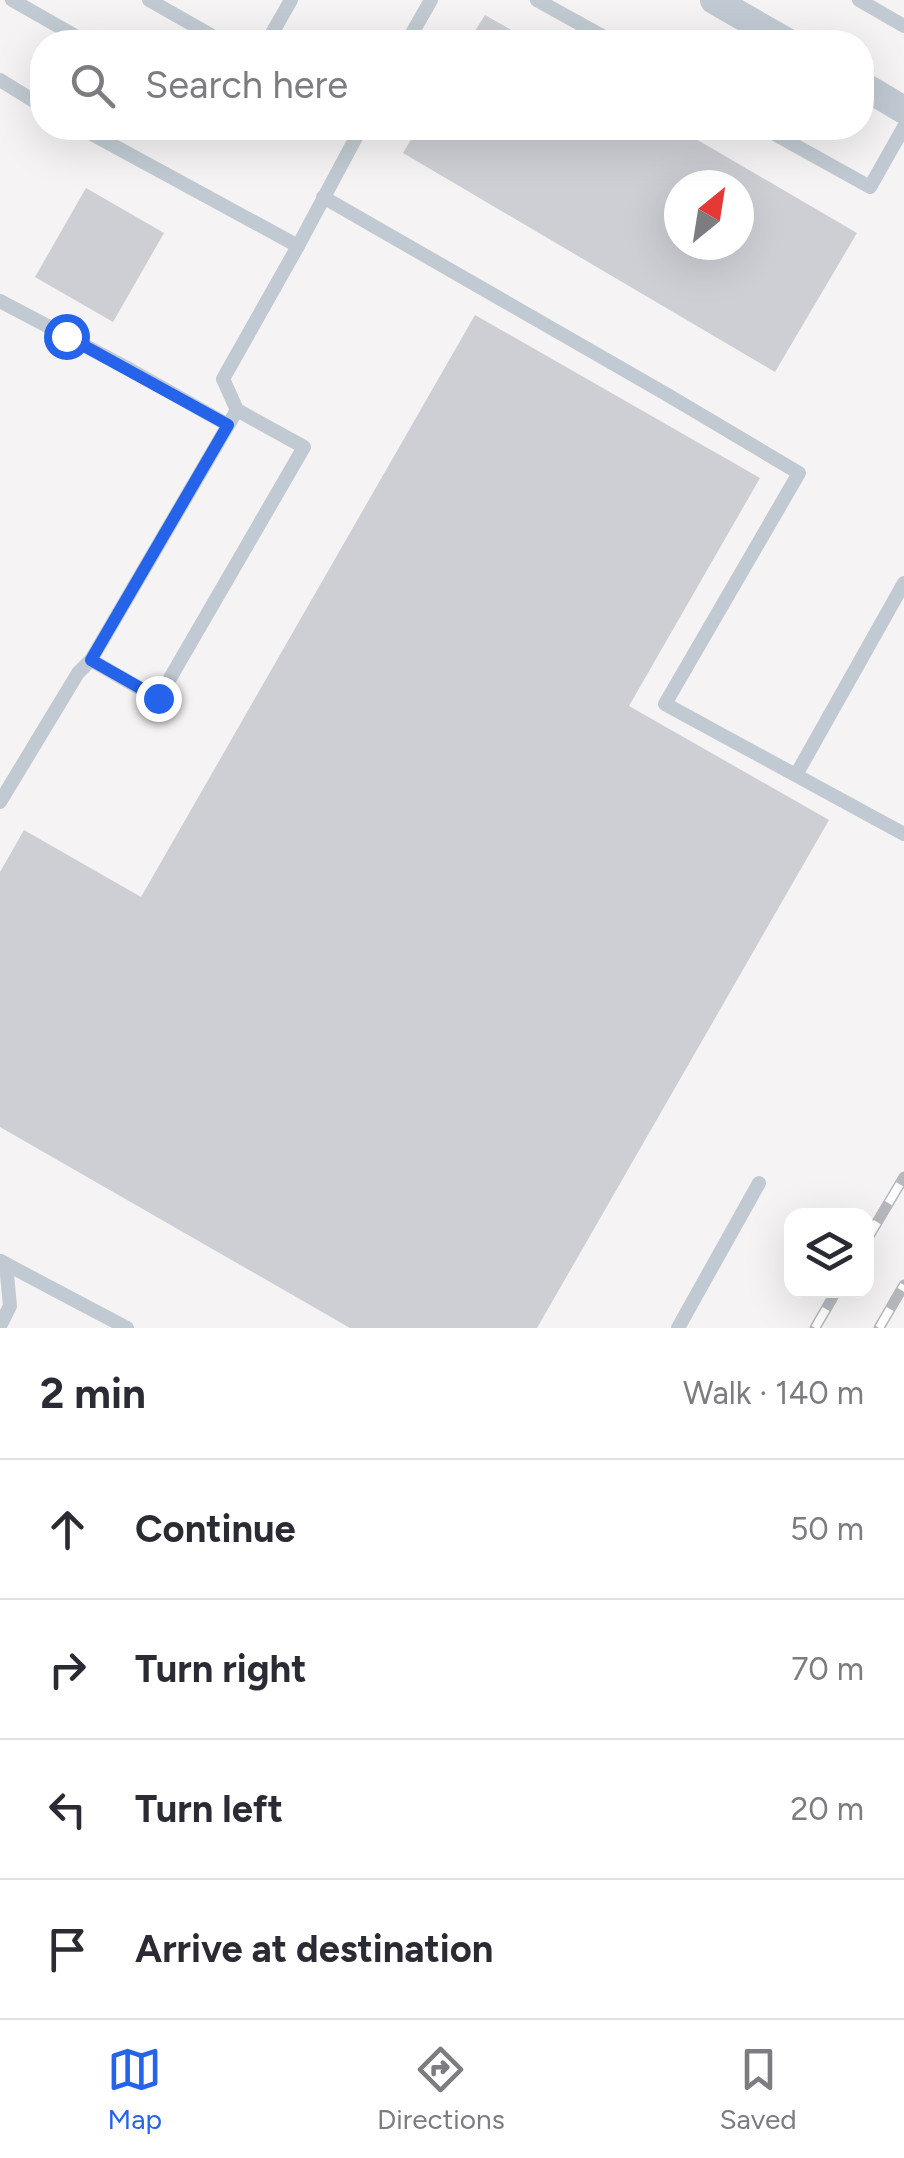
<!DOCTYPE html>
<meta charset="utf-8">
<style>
body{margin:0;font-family:Figtree,sans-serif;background:#f2f2f3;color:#2b2b33}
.controls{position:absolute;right:30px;bottom:30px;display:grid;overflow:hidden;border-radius:20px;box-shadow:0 10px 40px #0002}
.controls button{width:90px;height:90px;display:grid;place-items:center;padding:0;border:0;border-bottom:2px solid #e1e1e2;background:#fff;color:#2b2b33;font:50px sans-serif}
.compass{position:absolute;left:664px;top:170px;width:90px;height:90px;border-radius:50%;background:#fff;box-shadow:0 10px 40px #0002;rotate:30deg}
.stop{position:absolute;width:30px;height:30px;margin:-22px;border:8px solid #2563eb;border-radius:50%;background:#fff}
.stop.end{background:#2563eb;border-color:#fff;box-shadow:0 2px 10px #0008}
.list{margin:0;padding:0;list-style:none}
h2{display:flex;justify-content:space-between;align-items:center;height:130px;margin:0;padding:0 40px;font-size:42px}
h2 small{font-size:32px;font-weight:400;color:#7c7c81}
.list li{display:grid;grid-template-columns:65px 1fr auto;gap:30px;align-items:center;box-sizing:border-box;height:140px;padding:0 40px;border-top:2px solid #e1e1e2}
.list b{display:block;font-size:38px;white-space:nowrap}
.list em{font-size:32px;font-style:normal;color:#7c7c81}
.icon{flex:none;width:55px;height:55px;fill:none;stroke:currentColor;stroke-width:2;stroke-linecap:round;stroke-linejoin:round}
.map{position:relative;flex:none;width:904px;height:1328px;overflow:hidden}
.search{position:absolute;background:#fff;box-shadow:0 10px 40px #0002;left:30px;right:30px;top:30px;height:110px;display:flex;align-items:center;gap:25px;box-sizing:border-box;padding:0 35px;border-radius:40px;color:#7c7c81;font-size:38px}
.sheet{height:690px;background:#fff}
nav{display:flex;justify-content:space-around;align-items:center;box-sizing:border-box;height:140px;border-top:2px solid #e1e1e2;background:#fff;font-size:28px;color:#7c7c81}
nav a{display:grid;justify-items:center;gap:5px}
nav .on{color:#2563eb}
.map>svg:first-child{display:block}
</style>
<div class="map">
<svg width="904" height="1328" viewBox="0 0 904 1328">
<rect width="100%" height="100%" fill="#f5f3f3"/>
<g fill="#cdcfd5" fill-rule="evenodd">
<path d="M485 15 532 42H468Z"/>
<path d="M418 128H677L857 233 775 372 403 153ZM679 185H739V245H679Z"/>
<path d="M86 188 164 233 113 322 35 277Z"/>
<path d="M475 315 760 478 629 706 829 820 537 1328H350L0 1127V872L24 830 141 897Z"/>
</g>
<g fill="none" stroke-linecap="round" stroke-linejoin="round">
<g stroke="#c1cad2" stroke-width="14">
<path d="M12 0 86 42"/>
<path d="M149 0 223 42"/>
<path d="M537 0 613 42"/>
<path d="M859 0 904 26"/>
<path d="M267 42 291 0"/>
<path d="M407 42 431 0"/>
<path d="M0 80 42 106"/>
<path d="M81 128 298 246"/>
<path d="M764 128 870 187 904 127"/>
<path d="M323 197 666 394 799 473 665 704 904 834"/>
<path d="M0 301 131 370 228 425"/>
<path d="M237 410 91 660 158 699 304 447 237 410 223 379 298 246 361 128"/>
<path d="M796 775 904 583"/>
<path d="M0 802 78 673 91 660"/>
<path d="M6 1264 127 1328"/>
<path d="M0 1326 10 1306 6 1264 1 1261"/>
<path d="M678 1328 759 1183"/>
</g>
<g stroke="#c1cad2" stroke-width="28">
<path d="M714 0 787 42"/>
<path d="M862 85 904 110"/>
</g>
<g stroke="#b5b8bd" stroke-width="11">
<g id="rail">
<path d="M866 1241 904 1177"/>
<path d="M815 1328 837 1290"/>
<path d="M879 1328 904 1285"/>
</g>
</g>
<use href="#rail" stroke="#fff" stroke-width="8" stroke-dasharray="22" stroke-linecap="butt"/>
</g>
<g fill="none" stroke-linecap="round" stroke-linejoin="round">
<path stroke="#2563eb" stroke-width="12" d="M66 336 228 425 91 660 158 698"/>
</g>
</svg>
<div class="controls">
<button><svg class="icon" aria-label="layers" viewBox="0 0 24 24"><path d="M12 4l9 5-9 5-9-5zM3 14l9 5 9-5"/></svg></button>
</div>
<svg class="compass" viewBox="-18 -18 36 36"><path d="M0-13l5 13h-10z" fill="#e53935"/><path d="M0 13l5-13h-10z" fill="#7c7c81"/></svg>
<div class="stop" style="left:66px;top:336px"></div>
<div class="stop end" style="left:158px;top:698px"></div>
<div class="search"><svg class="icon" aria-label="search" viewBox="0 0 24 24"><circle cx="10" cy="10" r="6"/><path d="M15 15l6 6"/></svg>Search here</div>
</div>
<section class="sheet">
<h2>2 min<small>Walk · 140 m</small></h2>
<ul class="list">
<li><svg class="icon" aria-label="ahead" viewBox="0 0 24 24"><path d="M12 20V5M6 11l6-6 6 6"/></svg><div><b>Continue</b></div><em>50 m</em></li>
<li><svg class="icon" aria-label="right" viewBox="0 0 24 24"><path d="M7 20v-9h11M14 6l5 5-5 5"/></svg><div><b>Turn right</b></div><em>70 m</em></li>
<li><svg class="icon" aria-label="left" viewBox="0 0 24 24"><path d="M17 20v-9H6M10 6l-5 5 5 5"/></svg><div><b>Turn left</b></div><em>20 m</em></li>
<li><svg class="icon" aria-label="arrive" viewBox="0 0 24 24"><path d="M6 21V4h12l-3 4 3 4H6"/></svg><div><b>Arrive at destination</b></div></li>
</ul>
</section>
<nav>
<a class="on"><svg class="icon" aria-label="map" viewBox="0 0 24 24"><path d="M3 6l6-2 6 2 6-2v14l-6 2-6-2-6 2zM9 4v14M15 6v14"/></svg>Map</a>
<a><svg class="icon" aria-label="directions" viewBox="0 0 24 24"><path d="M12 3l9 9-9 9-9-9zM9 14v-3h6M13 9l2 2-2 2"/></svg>Directions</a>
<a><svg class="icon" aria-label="saved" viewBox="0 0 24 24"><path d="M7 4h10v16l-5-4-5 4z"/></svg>Saved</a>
</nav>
